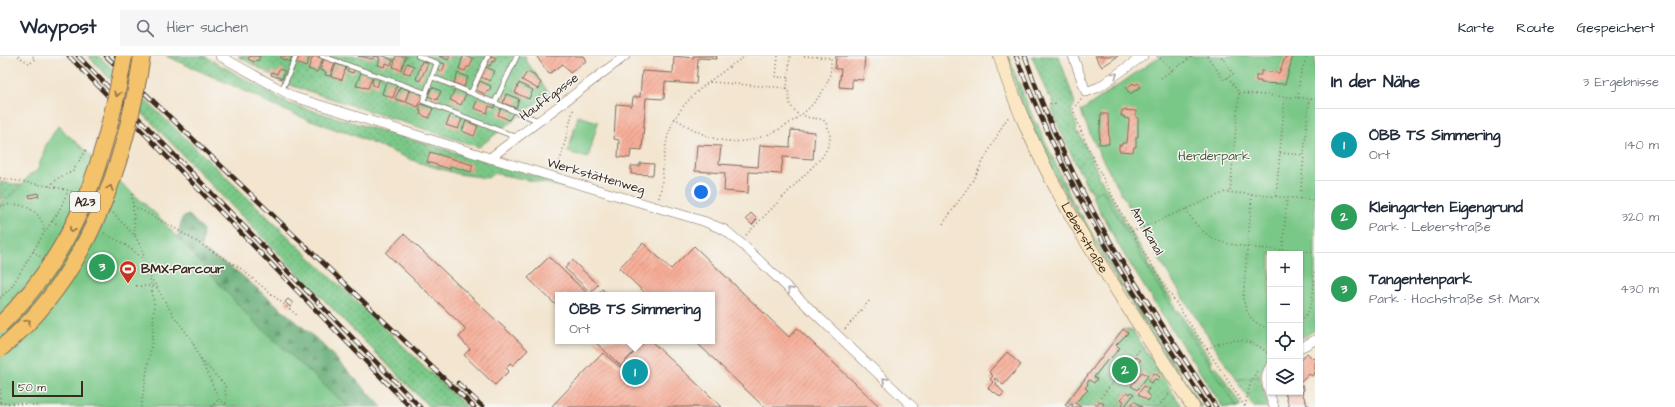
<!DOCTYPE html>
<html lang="de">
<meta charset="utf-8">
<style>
body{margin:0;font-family:"Architects Daughter",sans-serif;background:#f6f6f7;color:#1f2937}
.controls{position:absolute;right:12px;bottom:12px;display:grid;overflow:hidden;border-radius:0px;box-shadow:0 1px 3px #0004}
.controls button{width:36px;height:36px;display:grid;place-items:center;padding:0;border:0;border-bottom:1px solid #e0e1e3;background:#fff;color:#1f2937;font:20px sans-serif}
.scale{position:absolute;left:12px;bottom:10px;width:71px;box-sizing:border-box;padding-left:4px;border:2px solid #3b2a1e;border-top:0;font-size:11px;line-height:14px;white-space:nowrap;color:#3b2a1e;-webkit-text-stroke:3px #f6f6f2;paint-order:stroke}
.you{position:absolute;left:701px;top:136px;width:14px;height:14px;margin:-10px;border:3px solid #fff;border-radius:50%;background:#1a73e8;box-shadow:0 0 0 6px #1a73e833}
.badge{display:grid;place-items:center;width:26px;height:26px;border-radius:50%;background:#0f766e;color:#fff;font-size:13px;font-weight:700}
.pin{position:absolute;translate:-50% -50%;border:2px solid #fff;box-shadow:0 1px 4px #0006}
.popup{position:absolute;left:555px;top:236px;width:160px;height:52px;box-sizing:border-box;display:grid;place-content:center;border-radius:0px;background:#fff;filter:drop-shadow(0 1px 3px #0005);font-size:13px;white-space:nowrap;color:#747a83}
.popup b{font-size:15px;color:#1f2937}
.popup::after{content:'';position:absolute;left:50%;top:100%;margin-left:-8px;border:8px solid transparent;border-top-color:#fff}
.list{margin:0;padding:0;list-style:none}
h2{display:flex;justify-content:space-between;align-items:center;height:52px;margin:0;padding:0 16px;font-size:17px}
h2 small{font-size:13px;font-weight:400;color:#747a83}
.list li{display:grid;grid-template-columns:26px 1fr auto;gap:12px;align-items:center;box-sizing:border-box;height:72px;padding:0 16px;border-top:1px solid #e0e1e3}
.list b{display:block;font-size:15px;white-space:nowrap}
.list p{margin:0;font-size:13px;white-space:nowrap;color:#747a83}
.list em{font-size:13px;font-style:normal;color:#747a83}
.icon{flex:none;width:22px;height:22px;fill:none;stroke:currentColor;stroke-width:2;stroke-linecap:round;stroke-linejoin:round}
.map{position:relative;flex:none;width:1315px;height:351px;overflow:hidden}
header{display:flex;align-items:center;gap:24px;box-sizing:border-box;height:56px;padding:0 20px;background:#fff;border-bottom:1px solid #e0e1e3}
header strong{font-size:19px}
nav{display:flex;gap:22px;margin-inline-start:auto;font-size:14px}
.search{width:280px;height:36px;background:#f6f6f7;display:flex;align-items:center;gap:10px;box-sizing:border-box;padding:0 14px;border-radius:0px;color:#747a83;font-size:15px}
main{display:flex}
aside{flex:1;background:#fff}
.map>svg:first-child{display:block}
</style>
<header>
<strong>Waypost</strong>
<div class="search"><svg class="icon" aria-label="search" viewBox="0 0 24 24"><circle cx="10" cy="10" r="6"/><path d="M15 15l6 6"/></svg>Hier suchen</div>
<nav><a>Karte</a><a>Route</a><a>Gespeichert</a></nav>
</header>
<main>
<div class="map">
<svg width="1315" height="351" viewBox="0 0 1315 351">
<defs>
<pattern id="grass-dots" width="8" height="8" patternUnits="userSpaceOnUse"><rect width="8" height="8" fill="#7ac888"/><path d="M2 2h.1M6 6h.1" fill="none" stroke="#65a36f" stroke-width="1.8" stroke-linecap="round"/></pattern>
<pattern id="forest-firs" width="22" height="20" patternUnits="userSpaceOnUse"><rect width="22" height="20" fill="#63ac74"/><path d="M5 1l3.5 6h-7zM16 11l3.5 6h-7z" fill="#538c5f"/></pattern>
<pattern id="building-hatch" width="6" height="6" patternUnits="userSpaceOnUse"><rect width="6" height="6" fill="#f7ad98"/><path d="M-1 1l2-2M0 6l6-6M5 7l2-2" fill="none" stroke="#c98d7b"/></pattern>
</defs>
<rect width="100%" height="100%" fill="#f6f6f2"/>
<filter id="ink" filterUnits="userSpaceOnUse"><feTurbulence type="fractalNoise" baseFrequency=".025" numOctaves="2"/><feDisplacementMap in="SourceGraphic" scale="8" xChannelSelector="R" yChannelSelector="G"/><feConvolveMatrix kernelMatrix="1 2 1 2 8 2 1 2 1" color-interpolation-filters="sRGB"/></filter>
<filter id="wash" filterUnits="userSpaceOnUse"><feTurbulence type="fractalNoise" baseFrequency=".012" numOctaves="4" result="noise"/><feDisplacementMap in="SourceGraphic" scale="16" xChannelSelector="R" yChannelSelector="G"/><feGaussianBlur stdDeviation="0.9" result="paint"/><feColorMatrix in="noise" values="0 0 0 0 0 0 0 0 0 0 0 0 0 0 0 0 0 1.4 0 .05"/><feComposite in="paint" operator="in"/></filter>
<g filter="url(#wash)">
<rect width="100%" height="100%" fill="#f3e5cf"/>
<g fill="url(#grass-dots)" stroke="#5a7953">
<path d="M88 0H99L467 351H429L217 135Z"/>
<path d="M166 0H204L290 48 580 133H573L493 117 488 122 458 118 417 106 341 74H337L314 65H311L265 46 263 43Z"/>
<path d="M238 0H526L525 3 549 37 479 91 287 28Z"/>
<path d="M1007 0H1008L1035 67H1037L1074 149H1076L1078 153 1077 154 1080 159 1081 158 1122 229 1202 351H1199C1165 299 1131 248 1099 195 1062 134 1024 69 1007 0Z"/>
<path d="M1032 0H1059L1075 47 1071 55 1077 71 1076 77H1079L1098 117V123H1101L1123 162V168L1126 167 1149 206H1147L1149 212 1151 211 1175 249 1174 250 1176 255 1178 254 1212 306 1211 307 1213 312 1216 310 1240 348V351H1223L1125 200 1099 154 1090 132H1088L1083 122 1084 121 1079 115 1054 60 1055 57H1053L1052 51 1054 49 1051 40H1048Z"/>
<path d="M0 126 46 133 18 145 6 143 5 141 0 144Z"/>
<path d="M1123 273 1133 275 1182 351H1063Z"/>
<path d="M1260 320 1268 351H1254L1236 324Z"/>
</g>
<path fill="url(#forest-firs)" stroke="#4f6b49" d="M189 159 203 174 201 193 239 217 320 286 382 351H289L177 184 182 162Z"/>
<g fill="#7ac888" stroke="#5a7953">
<path d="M1160 0H1315V274L1300 283V198H1270V304L1263 311 1260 320 1236 324C1198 264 1158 205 1124 142 1108 114 1092 86 1081 55Z"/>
<path d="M578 60 598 66 588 102 568 96Z"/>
<path d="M58 70 158 160 249 261 348 351H0V146C12 142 23 129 30 118L34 117 38 113 46 89Z"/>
<path d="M1102 134 1160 233 1237 351H1223L1153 245 1151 240H1150L1114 182V179L1113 178 1109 172 1110 171 1092 140 1093 138Z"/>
</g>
<g id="blocks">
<g fill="url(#building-hatch)">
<path d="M250 0H260L258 5 256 4 254 6 248 3Z"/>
<path d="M281 0H292L290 6 280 2Z"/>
<path d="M299 0H310L306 11 296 7Z"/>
<path d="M313 0 323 2 317 16 308 13Z"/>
<path d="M358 0H374L373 3Z"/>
<path d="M375 0H384L393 4 391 9 386 7 384 11 378 9 380 2Z"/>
<path d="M396 0H406L401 14 393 11Z"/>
<path d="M439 0H450L448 4Z"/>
<path d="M463 0 473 2 470 11H467L465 15 459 13Z"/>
<path d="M491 0 496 2 494 6 492 5 490 10 486 8Z"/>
<path d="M539 0H583L586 5 570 17 563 8 549 18 537 1Z"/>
<path d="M674 0 693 2V0H717L716 3 698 2 696 28 665 26 664 43 646 42 642 94 631 93 630 102 618 101 619 84 614 83 616 48 629 49V50H632L633 41H640L642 15 673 17Z"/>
<path d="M836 0H865L863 24 852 23V32L839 31 841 13H835Z"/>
<path d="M1095 0H1118L1102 11Z"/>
<path d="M1286 0H1293L1285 28 1261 27V25H1256V19H1261V15L1279 17Z"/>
<path d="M324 3 335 7 330 20 325 19 326 16 320 14Z"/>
<path d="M422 5 428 7 420 25 416 23Z"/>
<path d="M439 6 445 8 442 16 436 13Z"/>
<path d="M407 7 414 10 410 18 403 16Z"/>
<path d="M336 8 346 11 342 24 331 21Z"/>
<path d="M349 11 355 13 353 17 347 15Z"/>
<path d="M486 11 495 15 490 25 481 21Z"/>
<path d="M279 13 285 15 282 23 271 19 272 16 277 18Z"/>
<path d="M361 16 373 20 368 32 356 30Z"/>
<path d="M527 16 534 19 541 27 539 30 540 32 538 33 522 24Z"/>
<path d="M458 17 468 21 464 31 454 27Z"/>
<path d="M374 20 380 22 377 31 373 29 372 26Z"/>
<path d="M386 25 397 29 393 42 382 38Z"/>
<path d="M480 25 491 30 489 35 487 34 485 38 476 34Z"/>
<path d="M519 27 533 34 529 43 515 37Z"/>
<path d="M1133 27 1135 29 1138 27 1141 31 1130 38 1126 32Z"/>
<path d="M400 31 409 34 405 46 395 43Z"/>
<path d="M432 31 441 35 437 44 428 40Z"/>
<path d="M455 33 466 38 461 49 450 44Z"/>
<path d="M411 34 423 39 418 51 406 46Z"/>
<path d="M506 38 519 43 516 52 503 47Z"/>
<path d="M478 42 495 49 494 52 489 50 487 57 474 52Z"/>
<path d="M421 48 433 52 429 62 420 58 421 55 419 54Z"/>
<path d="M501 52 513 57 509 64 498 59Z"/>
<path d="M1122 54 1136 55V61L1138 62V81H1136V91H1134L1133 96 1119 95V89H1122V87H1127L1129 63 1124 62V60H1121Z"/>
<path d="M451 58 462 63 458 73 446 69Z"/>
<path d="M1101 58H1108L1109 88H1099Z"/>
<path d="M466 65 478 70 474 80 462 75Z"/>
<path d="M791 74 815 76 813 103 783 101 781 118 749 116 748 137 724 135 725 117 695 115 697 89 721 90 719 108 758 111 760 89 790 91Z"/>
<path d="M430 96 473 109 471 116 450 110V113L427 106Z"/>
<path d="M640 107 654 108 653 119 631 118V110H640Z"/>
<path d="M38 137 39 140 30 142 29 139Z"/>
<path d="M751 157 757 163 752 169 746 163Z"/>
<path d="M404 178 528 294 513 309 510 307 506 312 509 315 495 329 464 299 470 293 459 281 466 273 386 197Z"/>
<path d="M643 187 671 213 694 190 789 281 797 272 880 351H764L695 285H712V239H647L619 212Z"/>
<path d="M549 201 589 239H558V251L528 222Z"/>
<path d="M572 204 598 229 590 236 565 212Z"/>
<path d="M602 233 608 239H596Z"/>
<path d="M288 243 293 247 290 251 285 246Z"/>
<path d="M1123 273 1128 277 1116 289 1120 292 1110 303 1109 302 1094 321 1097 323 1094 327 1089 324 1087 327 1088 328 1085 332 1088 334 1075 347 1081 351H1071L1073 349 1071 348 1068 351 1065 349Z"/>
<path d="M594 285H644L621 310Z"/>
<path d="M645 285H651L722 351H551L603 297 620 311Z"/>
<path d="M1007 296 1021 309 1003 329 996 322 994 323 997 326 996 328 1004 337 1000 341 995 336 993 337 988 332 993 326 990 323 993 320 989 316Z"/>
<path d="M1307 297 1313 303 1315 301V313L1313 314 1315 317 1312 320 1309 318 1300 327V305Z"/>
<path d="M1136 301 1141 304 1136 309 1132 306Z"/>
<path d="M1142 316 1148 320 1137 334 1131 330Z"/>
<path d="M1154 317 1160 321 1157 324 1155 323 1151 327 1148 325Z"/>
<path d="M1144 330 1149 333 1146 337 1151 341 1148 345 1138 338Z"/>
<path d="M1300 330H1303L1304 334 1302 336 1307 349H1309L1310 351H1289L1285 336H1300Z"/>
<path d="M1127 336 1130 338 1131 336 1134 338 1125 350 1122 348 1124 345 1121 343Z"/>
<path d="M1100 345 1104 348 1102 351H1095Z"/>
<path d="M1134 345 1142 351 1130 350Z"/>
</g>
</g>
</g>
<g filter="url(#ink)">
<use href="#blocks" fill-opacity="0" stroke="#7b6b5c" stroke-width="1"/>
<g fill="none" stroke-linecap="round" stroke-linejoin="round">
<g stroke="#7b6b5c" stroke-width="6">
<g id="service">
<path d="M322 0 426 37 423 45 516 81"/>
<path d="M418 0 437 7 426 37"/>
<path d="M432 21 539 65"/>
<path d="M282 34 296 0"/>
<path d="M471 37 488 0"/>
<path d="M495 46 517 0"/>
</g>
</g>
<g stroke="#7b6b5c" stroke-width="10">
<g id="minor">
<path d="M220 0 294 41 490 102 703 165 725 174 744 190 913 351"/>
<path d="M1073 0 1086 36 1099 31 1143 0"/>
<path d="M490 102 625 0"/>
<path d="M1300 292 1315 284"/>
<path d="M1270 311C1262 323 1270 338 1274 351"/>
</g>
</g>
<g stroke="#7b6b5c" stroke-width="14">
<g id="secondary">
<path id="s1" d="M1000 0C1039 129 1121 239 1193 351"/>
</g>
</g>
<g stroke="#7b6b5c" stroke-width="1.5" stroke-dasharray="1 3" stroke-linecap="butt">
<path d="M18 0 30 8 35 2 32 0"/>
<path d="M778 0 776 21 788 22"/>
<path d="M804 0 830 2"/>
<path d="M1157 0 1173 14"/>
<path d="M1207 0 1224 24 1233 18 1221 0"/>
<path d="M1228 21 1239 37 1230 137"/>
<path d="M1161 22 1193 0"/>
<path d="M710 26 787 32 790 0"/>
<path d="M787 32 788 33 790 49 799 60"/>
<path d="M1239 37 1315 43"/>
<path d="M1298 42 1300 20 1307 0"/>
<path d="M1081 43 1073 53C1083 83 1098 113 1113 141 1151 215 1200 281 1245 351"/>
<path d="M1050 47 1051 50 1055 48 1054 45"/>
<path d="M674 62C691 72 708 83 727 85 763 90 813 59 827 27 831 19 831 9 831 0"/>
<path d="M1280 97 1304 99"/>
<path d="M558 113 574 51"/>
<path d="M0 122 59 132 75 136"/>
<path d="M49 130 60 121 73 115 86 94"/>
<path d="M132 138 135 180"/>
<path d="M1252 139 1243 243C1248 261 1252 267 1270 273"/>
<path d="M1276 140 1285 41"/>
<path d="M659 142C664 123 662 103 667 84 675 44 715 22 745 0"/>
<path d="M1300 143 1309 43"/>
<path d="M0 150C14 146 33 149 41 164 43 167 43 173 44 177"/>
<path d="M133 150 166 167 240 212 298 260"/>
<path d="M1186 153C1192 165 1200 174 1212 182 1231 193 1291 194 1315 196"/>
<path d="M113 157 135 180 141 191 150 220 173 259 191 283 219 343 228 351"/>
<path d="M52 165 59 169"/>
<path d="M943 168 973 124 1004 67 1010 59"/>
<path d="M1132 176 1225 136 1315 144"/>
<path d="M104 177 124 188 144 203"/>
<path d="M746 179 822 101C828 92 833 82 828 72 827 69 826 66 823 64 816 61 809 64 802 58"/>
<path d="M33 195 41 201"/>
<path d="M1282 198 1287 142"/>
<path d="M136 230H156"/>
<path d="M0 242 11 232 44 177 59 155 68 135"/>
<path d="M1300 265C1315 254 1313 231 1315 213"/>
<path d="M845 273 870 244"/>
<path d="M1207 293C1229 280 1251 281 1270 299"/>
<path d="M201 304 225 329 226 349"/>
<path d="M0 333V347"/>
<path d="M0 347 29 348 40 351"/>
<path d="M1245 350 1250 328 1258 313"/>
<path d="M141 351 153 278 154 248 150 222"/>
<path d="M211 351 219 343"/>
<path d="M1093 351 1141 292"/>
<path d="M1158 351 1170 336"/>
</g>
<use href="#service" stroke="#fff" stroke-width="4.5"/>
<use href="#minor" stroke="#fff" stroke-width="9"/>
<use href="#secondary" stroke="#fbe7c3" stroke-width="13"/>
<g stroke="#3b2a1e" stroke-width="4.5">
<g id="rail">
<path d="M69 0 410 351"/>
<path d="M78 0 420 351"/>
<path d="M106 0 474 351"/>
<path d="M116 0 134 18"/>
<path d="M1016 0C1042 68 1073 134 1110 197 1140 250 1175 300 1208 351"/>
<path d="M1025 0C1047 65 1077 129 1111 187 1144 243 1181 297 1216 351"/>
<path d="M458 327 483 351"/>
</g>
</g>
<use href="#rail" stroke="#f6f6f2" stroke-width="3" stroke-dasharray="9" stroke-linecap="butt"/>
<g stroke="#7b6b5c" stroke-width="18" stroke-linecap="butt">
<g id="motorway-bridge">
<path d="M0 269C77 195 106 103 124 0"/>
<path d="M0 293C88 221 125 109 142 0"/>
</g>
</g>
<use href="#motorway-bridge" stroke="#f4c26a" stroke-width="16"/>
</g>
<defs><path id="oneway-chevron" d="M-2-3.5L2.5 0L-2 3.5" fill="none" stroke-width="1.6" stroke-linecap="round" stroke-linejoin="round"/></defs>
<g stroke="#a79f9a">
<use href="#oneway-chevron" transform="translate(1115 19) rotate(-35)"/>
<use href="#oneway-chevron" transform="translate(790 234) rotate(-136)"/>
<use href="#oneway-chevron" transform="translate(885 324) rotate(-136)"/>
</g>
<g stroke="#8e6e40">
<use href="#oneway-chevron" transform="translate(117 38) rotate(101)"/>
<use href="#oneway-chevron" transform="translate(110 132) rotate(-70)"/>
<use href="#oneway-chevron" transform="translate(72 174) rotate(116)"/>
<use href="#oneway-chevron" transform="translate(28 266) rotate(-47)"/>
</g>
</g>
<defs>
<g id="stadium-pin" transform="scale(0.9)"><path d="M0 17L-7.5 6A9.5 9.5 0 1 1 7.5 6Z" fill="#c8321e" stroke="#f6f6f2"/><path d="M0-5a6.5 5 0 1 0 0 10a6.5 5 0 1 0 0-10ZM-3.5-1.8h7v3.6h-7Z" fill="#fff"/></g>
</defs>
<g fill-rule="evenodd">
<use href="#stadium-pin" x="128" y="213"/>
</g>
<g text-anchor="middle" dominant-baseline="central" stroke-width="3" stroke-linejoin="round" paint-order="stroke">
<rect fill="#f6f6f2" stroke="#73675e" stroke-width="1" x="70" y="136" width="30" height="20" rx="3"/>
<g font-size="12" font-weight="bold" fill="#3b2a1e">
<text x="85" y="146">A23</text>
</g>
<g font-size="13" fill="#3b2a1e" stroke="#f6f6f2">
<text transform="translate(549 41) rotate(-37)">Hauffgasse</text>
<text transform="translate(596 120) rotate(16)">Werkstättenweg</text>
<text transform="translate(1147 175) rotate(60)">Am Kanal</text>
<text stroke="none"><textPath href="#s1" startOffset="201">Leberstraße</textPath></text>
</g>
<g font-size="13" fill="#4e593e" stroke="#f6f6f2">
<text x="1214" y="100">Herderpark</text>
</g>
<g font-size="13" font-weight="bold" fill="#3b2a1e" stroke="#f6f6f2" text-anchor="start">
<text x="141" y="213">BMX-Parcour</text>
</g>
</g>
</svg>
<div class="controls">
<button>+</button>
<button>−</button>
<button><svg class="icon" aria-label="locate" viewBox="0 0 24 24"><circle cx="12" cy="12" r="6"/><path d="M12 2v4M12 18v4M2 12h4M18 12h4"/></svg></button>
<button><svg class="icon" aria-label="layers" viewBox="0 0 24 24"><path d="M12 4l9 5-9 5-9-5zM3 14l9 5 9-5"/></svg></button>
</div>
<div class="scale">50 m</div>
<div class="you"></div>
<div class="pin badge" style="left:635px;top:316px;background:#0f9aa8">1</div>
<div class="popup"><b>ÖBB TS Simmering</b>Ort</div>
<div class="pin badge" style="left:1125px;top:314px;background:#2e9e5b">2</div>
<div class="pin badge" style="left:102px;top:211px;background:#2e9e5b">3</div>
</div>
<aside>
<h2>In der Nähe<small>3 Ergebnisse</small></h2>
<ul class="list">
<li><span class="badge" style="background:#0f9aa8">1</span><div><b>ÖBB TS Simmering</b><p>Ort</p></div><em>140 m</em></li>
<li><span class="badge" style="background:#2e9e5b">2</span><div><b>Kleingarten Eigengrund</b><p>Park · Leberstraße</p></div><em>320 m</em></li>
<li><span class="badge" style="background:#2e9e5b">3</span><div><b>Tangentenpark</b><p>Park · Hochstraße St. Marx</p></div><em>430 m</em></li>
</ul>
</aside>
</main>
